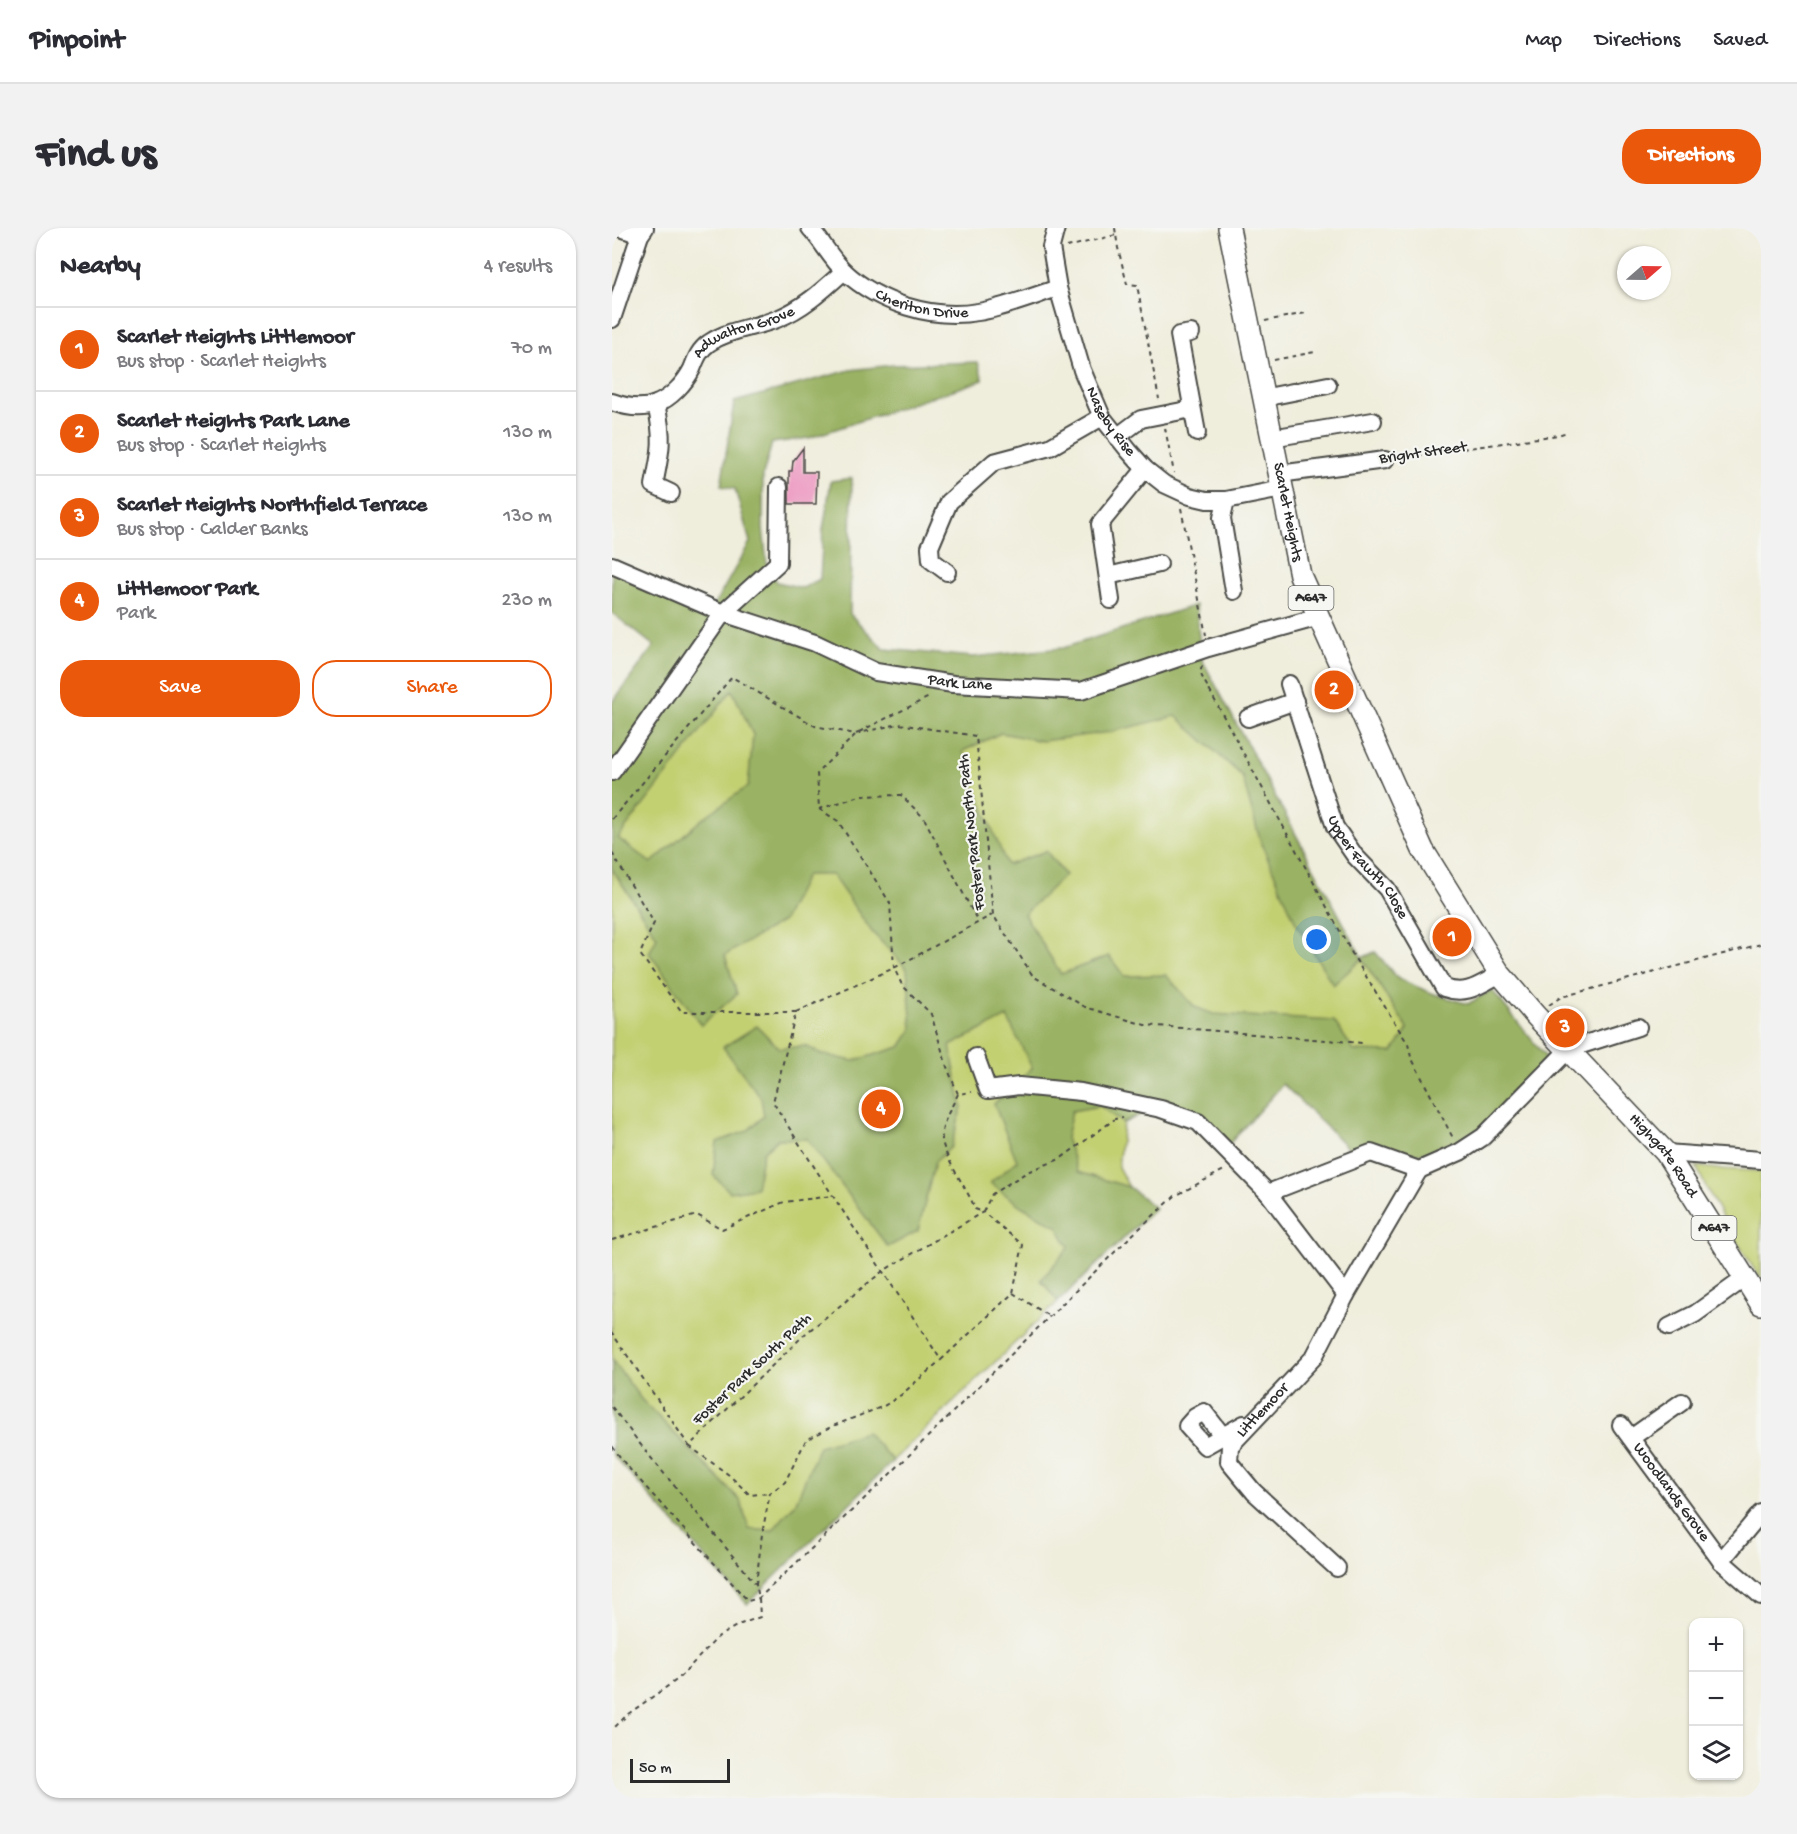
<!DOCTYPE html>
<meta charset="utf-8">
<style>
body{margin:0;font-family:"Gochi Hand",sans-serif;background:#f2f2f3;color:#2b2b33}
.controls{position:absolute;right:18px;bottom:18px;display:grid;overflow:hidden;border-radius:12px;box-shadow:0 2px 4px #0004}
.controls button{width:54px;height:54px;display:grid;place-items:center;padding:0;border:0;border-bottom:2px solid #e1e1e2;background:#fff;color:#2b2b33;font:30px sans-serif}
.compass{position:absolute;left:1005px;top:18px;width:54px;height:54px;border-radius:50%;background:#fff;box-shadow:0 2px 4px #0004;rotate:70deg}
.scale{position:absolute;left:18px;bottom:15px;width:100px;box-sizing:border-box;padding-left:6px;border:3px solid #2b2b2b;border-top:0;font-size:16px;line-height:21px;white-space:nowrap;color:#2b2b2b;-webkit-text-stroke:4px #f6f6f2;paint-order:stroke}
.you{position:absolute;left:705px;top:712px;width:21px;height:21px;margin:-15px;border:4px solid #fff;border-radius:50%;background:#1a73e8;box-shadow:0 0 0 9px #1a73e833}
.badge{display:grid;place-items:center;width:39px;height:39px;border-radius:50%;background:#ea580c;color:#fff;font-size:20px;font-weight:700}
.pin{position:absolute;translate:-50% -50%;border:3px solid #fff;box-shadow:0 2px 6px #0006}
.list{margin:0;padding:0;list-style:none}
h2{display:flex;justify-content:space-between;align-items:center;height:78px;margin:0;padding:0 24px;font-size:26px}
h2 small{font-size:20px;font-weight:400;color:#7c7c81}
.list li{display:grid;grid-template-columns:39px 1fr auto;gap:18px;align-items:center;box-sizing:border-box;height:84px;padding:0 24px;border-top:2px solid #e1e1e2}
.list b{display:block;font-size:22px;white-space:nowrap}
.list p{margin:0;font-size:20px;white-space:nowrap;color:#7c7c81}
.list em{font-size:20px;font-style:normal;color:#7c7c81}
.actions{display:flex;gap:12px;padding:18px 24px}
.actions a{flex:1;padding:14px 0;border:2px solid #ea580c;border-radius:24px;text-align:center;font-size:21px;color:#ea580c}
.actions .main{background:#ea580c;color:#fff}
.icon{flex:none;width:33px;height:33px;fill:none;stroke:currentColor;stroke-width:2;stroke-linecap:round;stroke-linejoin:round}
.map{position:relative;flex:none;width:1149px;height:1570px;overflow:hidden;border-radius:24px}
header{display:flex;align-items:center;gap:36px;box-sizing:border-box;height:84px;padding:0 30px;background:#fff;border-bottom:2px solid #e1e1e2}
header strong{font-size:28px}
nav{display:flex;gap:33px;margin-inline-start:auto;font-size:21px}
.intro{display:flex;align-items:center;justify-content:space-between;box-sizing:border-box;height:144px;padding:0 36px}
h1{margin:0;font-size:42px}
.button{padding:15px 27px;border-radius:24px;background:#ea580c;color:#fff;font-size:21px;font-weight:700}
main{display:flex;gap:36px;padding:0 36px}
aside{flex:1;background:#fff;border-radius:24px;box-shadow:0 2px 4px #0004}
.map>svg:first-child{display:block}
</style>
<header>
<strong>Pinpoint</strong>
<nav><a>Map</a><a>Directions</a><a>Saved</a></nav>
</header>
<div class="intro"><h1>Find us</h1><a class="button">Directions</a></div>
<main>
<aside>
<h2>Nearby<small>4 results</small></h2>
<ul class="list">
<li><span class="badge">1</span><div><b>Scarlet Heights Littlemoor</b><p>Bus stop · Scarlet Heights</p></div><em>70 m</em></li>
<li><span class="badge">2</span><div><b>Scarlet Heights Park Lane</b><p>Bus stop · Scarlet Heights</p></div><em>130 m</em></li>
<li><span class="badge">3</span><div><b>Scarlet Heights Northfield Terrace</b><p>Bus stop · Calder Banks</p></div><em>130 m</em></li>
<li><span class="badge">4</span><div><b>Littlemoor Park</b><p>Park</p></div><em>230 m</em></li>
</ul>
<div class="actions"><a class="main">Save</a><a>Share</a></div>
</aside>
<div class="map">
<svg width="1149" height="1570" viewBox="0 0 1149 1570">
<rect width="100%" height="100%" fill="#f6f6f2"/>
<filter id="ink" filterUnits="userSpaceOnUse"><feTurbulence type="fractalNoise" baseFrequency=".0167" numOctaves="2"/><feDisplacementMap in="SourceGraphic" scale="12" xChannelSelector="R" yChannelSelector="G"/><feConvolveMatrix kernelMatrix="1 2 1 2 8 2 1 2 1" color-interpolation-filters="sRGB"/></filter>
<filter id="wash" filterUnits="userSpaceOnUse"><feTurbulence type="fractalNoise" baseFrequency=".008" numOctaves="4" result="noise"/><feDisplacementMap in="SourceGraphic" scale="24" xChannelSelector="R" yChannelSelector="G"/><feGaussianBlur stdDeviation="1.35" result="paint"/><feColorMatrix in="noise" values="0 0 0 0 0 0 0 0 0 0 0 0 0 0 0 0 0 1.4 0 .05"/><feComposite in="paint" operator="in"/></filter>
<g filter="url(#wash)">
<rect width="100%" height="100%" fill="#efeddb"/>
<g fill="#c3d072" stroke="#777e4e" stroke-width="1.5">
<path d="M112 397 277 458 589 430 750 730 763 724 786 751 822 766 856 776 880 762 815 925H741L671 856 616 917 547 877 511 895 506 939 517 959 543 980 139 1369 0 1214V554Z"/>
<path d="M1084 938 1105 941 1149 943V1052L1118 1003 1093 957Z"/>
</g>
<g fill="#9ab264" stroke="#626e48" stroke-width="1.5" fill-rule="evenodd">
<path d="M366 134 371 152 197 210 160 215 151 247V300L155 337 165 354 191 360 208 351 211 302 219 253 240 250 238 386 272 421 361 429 451 420 584 377 589 430 750 730 763 724 786 751 822 766 856 776 880 762 936 832C902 867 867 917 814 925 791 928 764 925 741 925L671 856 616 917 547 877 511 895 488 878 460 883 454 910 466 944 517 959 543 980 446 1074 429 1052 457 1019 445 998 409 978 378 955 405 933 382 876 420 840 395 789 338 818 350 879 339 919 323 934 306 1003 276 1019 195 911H166L151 924 144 960 118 964 101 947 105 914 135 903 152 888 149 870 111 819 145 798 167 820 194 818 209 826 241 833 288 819 300 801 295 741 260 704 220 647H194L171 693 113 727 125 766 89 797 37 725 45 709 0 641V475L42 418 0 385V343L96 388 138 314 123 261 109 258 122 174 238 142 281 137ZM120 462 141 507 136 558 90 591 39 635 6 610ZM564 488 630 548 649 615 684 695 721 757 750 731 796 801 781 824 742 823 722 793 601 786 583 779 554 747 512 748 497 728 449 746 412 686 453 647 434 623 395 637 363 559 351 523 389 505 430 513 499 504Z"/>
<path d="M0 1132 29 1171 128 1272 137 1301 160 1303 183 1276 207 1218 254 1204 281 1233 135 1376 0 1226Z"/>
</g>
<g id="blocks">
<path fill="#ed9dc3" d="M191 220V244H205L204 276H177V243H180L181 233Z"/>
</g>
</g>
<g filter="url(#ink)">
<use href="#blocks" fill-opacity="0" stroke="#484845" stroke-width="1.5"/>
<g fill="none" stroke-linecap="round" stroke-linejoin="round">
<g stroke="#484845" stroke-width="20">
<g id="minor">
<path d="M9 0 28 7"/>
<path id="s1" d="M198 0C210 13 219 31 233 44 267 75 320 92 366 84 392 80 421 68 446 60"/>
<path id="s2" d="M444 0 439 19 446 60 470 142 490 189 517 223 533 241 552 256 578 268 595 272H614L670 261"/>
<path d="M0 91 28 7 33 0"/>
<path d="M579 105 567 107 585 205"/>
<path d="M651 170 716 157"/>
<path id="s3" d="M0 174C14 179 30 182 44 176 59 170 73 155 80 141 84 131 87 122 97 115 118 101 142 100 165 91 192 80 211 62 232 43"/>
<path d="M44 176C52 211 49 223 42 257L59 265"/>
<path d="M505 209 529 191 580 181"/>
<path d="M659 210 761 193"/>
<path d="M667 246 773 232"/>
<path d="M614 272 610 290 622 363"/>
<path id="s4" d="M0 337 111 385 203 415 264 444 341 456 469 463 596 420 707 389"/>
<path d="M335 344 319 332 318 319 337 274 382 234 438 219 490 189"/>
<path d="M496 348 547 336"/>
<path d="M499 372 488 296 533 241"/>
<path id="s5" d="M677 456 723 599 743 628 775 661 832 760C855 768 867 757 888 746"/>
<path d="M636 490 683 473"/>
<path d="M0 544 111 385 166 335 167 259"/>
<path d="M364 829 376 862 407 858 469 864 549 881 586 894 656 965"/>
<path d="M1054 925 1149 932"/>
<path d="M734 1067 656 965 759 925 807 942 848 924 871 909 957 821 1026 799"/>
<path d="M1057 1099 1083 1086 1133 1050"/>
<path id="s6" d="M1009 1197 1109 1333 1149 1368"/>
<path d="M610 1207 592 1184 583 1189 575 1198 593 1218 632 1196"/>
<path d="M1019 1210 1070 1174"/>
<path d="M1109 1333 1149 1285"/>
<path id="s7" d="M725 1340 642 1264 617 1234 618 1218 702 1129 734 1067 807 942"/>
</g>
</g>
<g stroke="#484845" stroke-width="24">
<g id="major">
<path id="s8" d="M617 0 688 347 811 622 888 746 923 787 1054 925 1149 1076"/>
</g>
</g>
<g stroke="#484845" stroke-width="2" stroke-dasharray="4.5 4.5" stroke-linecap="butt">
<path d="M503 0 506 20 515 56 525 57 547 171"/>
<path d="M455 19 504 7"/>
<path d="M653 93 694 85"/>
<path d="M662 132 703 124"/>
<path d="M553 200 562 245"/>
<path d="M788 230 946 207 955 204"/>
<path d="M569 280 594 407"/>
<path d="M590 438 588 445 742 729 796 816 799 829 841 910"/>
<path d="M247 504 317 469"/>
<path d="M243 507 205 545 207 581 226 593 278 675 282 740 290 757 319 786 335 839 346 866 360 864"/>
<path d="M207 581 248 568 289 567 312 590 366 694"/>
<path d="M0 591 120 449 203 498 243 506 287 496 364 508 381 687 421 748 473 779 533 797 750 815"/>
<path d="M0 625 42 695 28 726 70 784H184L161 874C215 961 273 1046 329 1132L401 1065 411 1017 371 984 271 1043 193 1106 77 1218 0 1105"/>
<path d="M937 777 949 769 1149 716"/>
<path d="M184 784 282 740 380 687"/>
<path d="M346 866C341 877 331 892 330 905 327 925 356 960 363 981L371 984 380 966 415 944 448 931 503 891 511 889"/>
<path d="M0 1012 85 987 110 1001 172 974 220 968"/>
<path d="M401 1065 437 1088"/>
<path d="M0 1179 35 1225 144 1356 147 1370 148 1389 126 1397 107 1408 66 1451 16 1486 0 1502"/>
<path d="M0 1218 14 1237 136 1373 147 1370 268 1256 518 1009 563 968 612 942"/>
<path d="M77 1218 117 1247 138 1267 158 1265"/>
<path d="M144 1356 150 1306 158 1265 173 1254 194 1212 221 1198 272 1178 289 1167 329 1132"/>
</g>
<use href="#minor" stroke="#fff" stroke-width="16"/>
<use href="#major" stroke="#fff" stroke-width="21"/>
</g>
</g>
<g text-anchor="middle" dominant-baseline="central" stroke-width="4.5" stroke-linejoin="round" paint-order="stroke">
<g fill="#f6f6f2" stroke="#686867" stroke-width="1.5">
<rect x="676.5" y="358" width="45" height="24" rx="4.5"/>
<rect x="1079.5" y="988" width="45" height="24" rx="4.5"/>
</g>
<g font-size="15" font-weight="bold" fill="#2b2b2b">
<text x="699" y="370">A647</text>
<text x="1102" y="1000">A647</text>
</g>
<g font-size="16" fill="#2b2b2b" stroke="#f6f6f2">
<text stroke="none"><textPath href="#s1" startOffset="142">Cheriton Drive</textPath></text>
<text stroke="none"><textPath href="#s3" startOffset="164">Adwalton Grove</textPath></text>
<text stroke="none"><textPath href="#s2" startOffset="206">Naseby Rise</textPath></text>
<text transform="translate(811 226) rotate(-8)">Bright Street</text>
<text stroke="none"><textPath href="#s8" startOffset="290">Scarlet Heights</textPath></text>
<text stroke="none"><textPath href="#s4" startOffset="370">Park Lane</textPath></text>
<text transform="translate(361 604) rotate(-96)">Foster Park North Path</text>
<text stroke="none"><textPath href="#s5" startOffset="202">Upper Fawth Close</textPath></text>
<text stroke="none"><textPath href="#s8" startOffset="1046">Highgate Road</textPath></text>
<text transform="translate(141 1142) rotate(-43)">Foster Park South Path</text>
<text stroke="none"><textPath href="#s7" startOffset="216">Littlemoor</textPath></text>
<text stroke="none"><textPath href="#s6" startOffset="84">Woodlands Grove</textPath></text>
</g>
</g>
</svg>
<div class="controls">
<button>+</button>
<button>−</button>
<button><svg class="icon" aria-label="layers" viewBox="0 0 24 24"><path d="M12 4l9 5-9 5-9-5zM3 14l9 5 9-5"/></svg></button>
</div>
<svg class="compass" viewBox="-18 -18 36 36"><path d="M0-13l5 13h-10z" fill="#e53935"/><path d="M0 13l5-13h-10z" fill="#7c7c81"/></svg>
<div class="scale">50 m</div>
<div class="you"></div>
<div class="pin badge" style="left:840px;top:709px">1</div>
<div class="pin badge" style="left:722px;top:462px">2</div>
<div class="pin badge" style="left:953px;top:800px">3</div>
<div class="pin badge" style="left:269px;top:881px">4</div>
</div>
</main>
